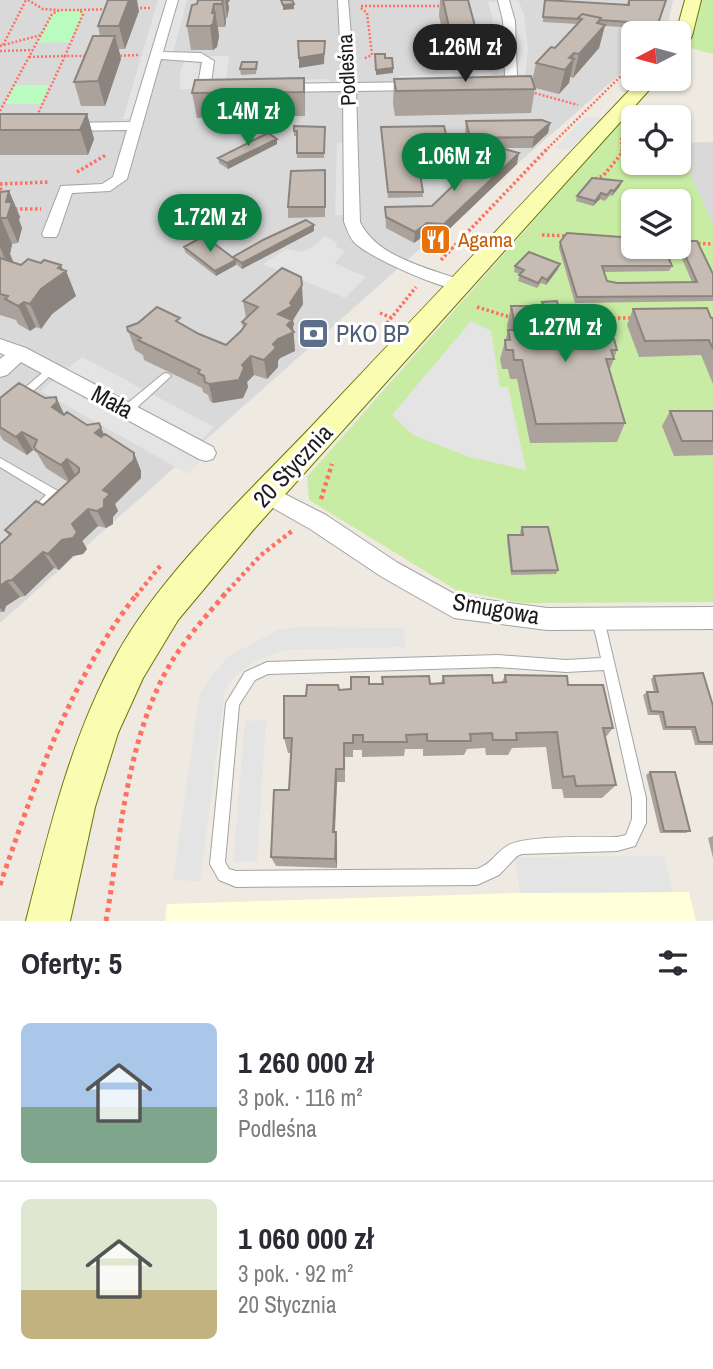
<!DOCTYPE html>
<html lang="pl">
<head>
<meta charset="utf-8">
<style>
	:root { --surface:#fff; --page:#f2f2f3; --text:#2b2b33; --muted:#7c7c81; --line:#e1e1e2; --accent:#0b8043 }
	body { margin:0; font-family:"Archivo Narrow",sans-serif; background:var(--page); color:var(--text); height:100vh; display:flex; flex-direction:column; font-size:26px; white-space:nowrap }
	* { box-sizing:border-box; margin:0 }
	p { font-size:23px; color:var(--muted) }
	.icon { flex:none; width:38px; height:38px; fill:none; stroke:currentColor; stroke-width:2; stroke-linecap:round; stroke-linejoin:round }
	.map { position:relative; height:921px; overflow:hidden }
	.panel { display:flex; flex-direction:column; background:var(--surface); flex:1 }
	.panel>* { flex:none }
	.needle { width:46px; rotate:264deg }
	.buttons { position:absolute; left:621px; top:21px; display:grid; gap:14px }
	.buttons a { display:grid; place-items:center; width:70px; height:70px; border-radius:10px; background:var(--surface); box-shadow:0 2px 5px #0004; font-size:35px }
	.price { position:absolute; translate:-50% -60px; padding:0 16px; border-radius:24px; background:var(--accent); color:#fff; font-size:23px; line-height:46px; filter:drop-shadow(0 2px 4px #0008) }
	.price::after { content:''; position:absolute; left:50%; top:42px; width:21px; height:16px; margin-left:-10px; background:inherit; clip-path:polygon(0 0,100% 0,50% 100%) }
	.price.on { background:#222; color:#fff }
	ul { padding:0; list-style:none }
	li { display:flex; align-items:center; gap:21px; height:175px; padding:0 21px }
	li+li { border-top:2px solid var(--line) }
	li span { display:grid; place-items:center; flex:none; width:196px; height:140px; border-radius:10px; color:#555 }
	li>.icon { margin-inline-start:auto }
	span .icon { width:84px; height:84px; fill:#fffc; stroke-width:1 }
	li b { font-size:30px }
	h2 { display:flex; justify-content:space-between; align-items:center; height:84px; padding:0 21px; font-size:30px }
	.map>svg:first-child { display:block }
</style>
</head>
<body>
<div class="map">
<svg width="713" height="921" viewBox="0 0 713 921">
	<rect width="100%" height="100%" fill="#eeeae1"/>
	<path fill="#dad9d9" d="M0,0H673L666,33H634L633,63L439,232L0,623Z
		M713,142V227L679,152V143Z"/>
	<path fill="#ffffd9" d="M689,892L696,921H165L167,904L520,893Z"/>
	<path fill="#c8eca3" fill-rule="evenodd" d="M699,0H713V54L687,47Z
		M620,123L633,127L634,163H679V150L713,224V602L521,603L456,590L309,500L307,477ZM634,201H679V247H634Z"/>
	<path fill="#bafcbf" d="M85,10L70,42L38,43L54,11Z
		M15,85H49L41,104H5Z"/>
	<path fill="#e4e4e4" d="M158,0H187L173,53L156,56L138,119H123Z
		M518,0L524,14L528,49L524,88L399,86V76L491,72L496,80L505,76L504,61L492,60L493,19L488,2Z
		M211,56H229L226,81L329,79L330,84L208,83Z
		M185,60H199V89H180V72Z
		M585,117L604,118L568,150L555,148Z
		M337,143L350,144L352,215H335Z
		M324,236L337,242L336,247L345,251L335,263L366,277L345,298L263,264L286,249L302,252L316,245Z
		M471,321L491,331L500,387H508L526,470L469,457L413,435L392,415Z
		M82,357L214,427L199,442L212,449L188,474L41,391Z
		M301,627L404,628L405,647L287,650L255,661L236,675L225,690L200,881L173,880L199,698L205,685L227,657L278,630Z
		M266,720L257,861L233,862L245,721Z
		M664,856L673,892L520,893L515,857Z"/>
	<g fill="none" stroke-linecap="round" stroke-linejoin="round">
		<defs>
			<path id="lane" d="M51,367L56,370L54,372L4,418L0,419V409L48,368Z
				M166,373L169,374L171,376L169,378L131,413H123L122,410L123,407L163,374Z
				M0,458L58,491L59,494L58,497L37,517L33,519L29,517L27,514L46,495L0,467Z
				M598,613L602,615L604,619L646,798V823L635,846L617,851L522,854L517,856L499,875L477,885L236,887L219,880L210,864L226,703L245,672L267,662L498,655L566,660L601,658L592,619L594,615ZM498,667L566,672L604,670L632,798V819L626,835L617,837C595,837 523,835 507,846C494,854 493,863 477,869L236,871L229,869L225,862L239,705L255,680L268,674Z"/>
			<path id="street" d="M167,0H178L163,52L201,53L214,61L211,83L225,84L231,88L225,92H204L198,84L202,62L161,59L127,179L110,191L72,193L58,234L56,237H44L42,234L61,186L102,184L113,177L127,130L64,131L57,127L64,123L130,122Z
				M338,0H348L355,83L421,82L427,86L421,90L356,91L360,222C377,258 429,268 464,281L467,285L464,289C448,293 366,256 354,242C349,237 347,228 344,222L343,91L275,92L269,88L275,84L342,83Z
				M498,0H509L515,21L517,77C508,87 493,90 480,88V82L505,76L503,21Z
				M0,339L26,348L213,447L216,453L213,459L206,461L199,459L21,362L7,375L0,377V359L5,355L0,353Z
				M267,485L326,515L398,563L458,596L547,608L713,607V629L547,630L454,618L382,577L310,529L259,500L256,494L259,488Z"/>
			<path id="secondary" d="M685,0H701L692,36L685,48L679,49V33H676Z
				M640,79H659L254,529L178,620L143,678L118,733L95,807L70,921H26C49,830 71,737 117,654C162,573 246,495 310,428C420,311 530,195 640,79Z"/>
		</defs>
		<use href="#lane" stroke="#a3a3a3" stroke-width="2"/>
		<use href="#street" stroke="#a3a3a3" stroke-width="2"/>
		<use href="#secondary" stroke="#6a7600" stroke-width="2"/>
		<path stroke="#ff7061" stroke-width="2.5" stroke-dasharray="2 2" stroke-linecap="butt" d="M28,0L43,9L59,10
			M361,6H444
			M132,8H152
			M361,8L367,13L372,55L363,59
			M80,10L110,9
			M478,44L487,69
			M3,45L26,0
			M0,46L41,35
			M0,51L32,50
			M116,56L138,55
			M29,57L65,56L35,120
			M679,71L687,60
			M531,92L578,105
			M0,111L52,14L60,10H80L83,14L65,56H89
			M621,138L622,151
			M545,151L634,63"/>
		<path stroke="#ff7061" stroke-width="3.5" stroke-dasharray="2.5 2.5" stroke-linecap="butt" d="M77,172L106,155
			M595,179L603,176L622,153V149
			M0,184L50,182
			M0,188L3,193L0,201
			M0,209H41
			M542,235L570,236
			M442,243L454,249
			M693,243L713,244
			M441,260L547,149
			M477,307L513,318
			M380,313L392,318
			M588,318H635
			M384,327L416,287"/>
		<path stroke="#ff7061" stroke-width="4.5" stroke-dasharray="3.5 3.5" stroke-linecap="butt" d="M321,499L332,464
			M136,596L161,565
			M223,596L261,555L292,531"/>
		<path stroke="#ff7061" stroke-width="5" stroke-dasharray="4.5 4.5" stroke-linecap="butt" d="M0,885C35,784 70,679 137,594
			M106,921C120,841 125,755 161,681C177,648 201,622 225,594"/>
		<use href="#lane" fill="#fff" fill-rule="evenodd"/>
		<use href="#street" fill="#fff" fill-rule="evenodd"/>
		<use href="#secondary" fill="#f9fcb1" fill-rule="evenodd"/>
	</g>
	<path fill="#aaa29b" d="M198,0H230L228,3L229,8L227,18H226L225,27H218L219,36L217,47L213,50H191L187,26Z
		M440,0H468L480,45L477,69H451L439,16Z
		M628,0H666L656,29L605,26L599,48L573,78L570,77L569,83L559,94L535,88L531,113L395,116L393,103L394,79L532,81L536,63L555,48L577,24L543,22L544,5H627Z
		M139,11L125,49H119L121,59L105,106H81L74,82L100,36L98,26Z
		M257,62L256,74L241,75L240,69Z
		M304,78L305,116L197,118L192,93Z
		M0,114H87L94,139L88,155H0Z
		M466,121L550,123L548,133L532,148H500L517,164L443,235L426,234L414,243L386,228L385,207L432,206L492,148H469L465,132Z
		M294,126L325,132L324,158H297V136H294Z
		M381,127L448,142L447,148H416L423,192V197L388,198Z
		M277,139V144L228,169L219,163L218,158Z
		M325,170V217L288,218V207Z
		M620,186L612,196L610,195L605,201L600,199L593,206L576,201L577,196Z
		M9,191L20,217L19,220L22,228L18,243L12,244L10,254L13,262L21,265L66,271L76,296L52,314L41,329L36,327L30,331L18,324L16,320L0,315V192Z
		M314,231L242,269L236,264L216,276L185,252L184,247L234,258Z
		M679,241L713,274V301L575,303L559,248L560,242L672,266L669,271L604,272L607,281L617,283L692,282L677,247H679Z
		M515,266L558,269L546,285L541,283L537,288L518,281L520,274L514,272Z
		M243,301L303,304L293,320L294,325L293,326L295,351L280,358L278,361V367L267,379L254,375L247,382L248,387L243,398L213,403L210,401L208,395L203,392L202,388L144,360L143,355L135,350L127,327L182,324L199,334L226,345L243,328L242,322L246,318Z
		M542,302L558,306L597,330L608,339L617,350L609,372L625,423L617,442L530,443L517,379H510L508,369H502L500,359L508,331L507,326L511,306H541Z
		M633,309L713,318V384L701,355L639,357L627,325Z
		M0,398L64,414L104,435L134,453L141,471V478L115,504L118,511L113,517V524L106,528L98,526L82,541L87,549L83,554L73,556L59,570L54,568L25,596L20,597L6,606L4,612H0V544L9,536L5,530L43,505L68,482L46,468L37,453L33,450L27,455L3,440L0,435Z
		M670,411H713V455L674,456L662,426Z
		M522,527L558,570L556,574L511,575L507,540L508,535H521L520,532Z
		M505,675L568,685L613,728L605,738L616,785L602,798H564L562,789H552L546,747L512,748L508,755H486L485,748L467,749L464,755L423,756V749H405L404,756L362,757V750H353V757H345V782H337L335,832L337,842V868L276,866L271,857L289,790L291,753H288L284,738L306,696L339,690L351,689L369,684H382V677L430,684L441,683L443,676L493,683L502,682Z
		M654,676L713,706V745H695L691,730H663L659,715H648L643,695L647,692H654L651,679Z
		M650,772L690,831L686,833H660L646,775Z
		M713,836V858L708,838Z"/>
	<path fill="#8b847e" d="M129,0H137L139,11L125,49L119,26Z
		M223,0L226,23L225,27L222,4Z
		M225,0H230L228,3L229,8L227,18Z
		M214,4L219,36L217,47L213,50L210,26Z
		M294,4V9L283,10V5Z
		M601,18L597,34L605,25L599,48L573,78L579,54L597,23Z
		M115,36L121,59L105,106L98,81Z
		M325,41L324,64L299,68V58Z
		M574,53L572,62L574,59L569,83L559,94L565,70L569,58Z
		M393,68V73L376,75V70Z
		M304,78L305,103V116L304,92Z
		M87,114L94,139L88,155L80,130Z
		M550,123L548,133L532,148L534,137Z
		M277,139V144L228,169L227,163Z
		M519,153L517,164L443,235L444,224Z
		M622,181L620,186L612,196L614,191Z
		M9,191L20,217L19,220L22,228L18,243L7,218L6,202Z
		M601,193L600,199L593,206L595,201Z
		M1,218L12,244L10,254L13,261L10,270L0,247V222Z
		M427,223L426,234L414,243L415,232Z
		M314,225V231L242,269V263Z
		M236,260V265L216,276L215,271Z
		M560,264L558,269L546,285L547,280Z
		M61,265L64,273L66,271L76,296L52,314L41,329L30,304Z
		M302,285L303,304L293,320L294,325L293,326L295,351L280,358L278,361V367L267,379L264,360L273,344L278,314L290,303Z
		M24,302L36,327L30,331L18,306Z
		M251,356L254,375L247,382L248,387L243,398L213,403L209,384L242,365Z
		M56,397L65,416L52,407Z
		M99,423L107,441L95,433Z
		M22,432L33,450L27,455L16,437Z
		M134,453L141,471V478L115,504L118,511L113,517V524L106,528L97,511L104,500L103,490Z
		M67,459L76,477L70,483L61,465Z
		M88,509L98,526L82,541L72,524Z
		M77,532L87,549L83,554L73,556L59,570L48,554L62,540Z
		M43,552L54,568L25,596L12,580Z
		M7,581L20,597L6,606L4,612L0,608V586Z
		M336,769L337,782L334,842L333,832Z
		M336,832L337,842V868L335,859Z"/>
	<path fill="#c6bcb4" stroke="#8b847e" stroke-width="2" d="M108,0H129L119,26H98Z
		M198,0H223L222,4H214L212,13H215L213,24L210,26H187L192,5L197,4Z
		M281,0H292L294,4L283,5Z
		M443,0H468L480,45H453Z
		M545,0L629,5V0H666L658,24L600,20L601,18L582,14L578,18L581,19L543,17Z
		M582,14L601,18L597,23L605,25L579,54L574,53L569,58L574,59L565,70L536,63L551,47L555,48L582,19L578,18Z
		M93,36H115L98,81L74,82Z
		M298,41H325L324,54L299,58Z
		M375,54H385V58H392L393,68L376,70Z
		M242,62H257L256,69H240Z
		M531,76L535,89L396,91L394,79Z
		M304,78V92L192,93L195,80Z
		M0,114H87L80,130H0Z
		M542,120L550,123L534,137L470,138L466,121Z
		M294,126L325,127L324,153H297V131H294Z
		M444,126L448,142L415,143L423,192H388L381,127Z
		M268,133L277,139L227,163L218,158Z
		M494,146L519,153L444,224L427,223L415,232L386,217L385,207L432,206Z
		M325,170V207H288L291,171Z
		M592,178L622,181L614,191L611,190L607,195L601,193L595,201L577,196Z
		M9,191L6,202H12L7,218H1L0,222V192Z
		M306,220L314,225L242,263L233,257L263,240Z
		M567,233L634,238V247H664L672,266H602L607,281L617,283L697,282L679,241H697L713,274V296L577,297L560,242Z
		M204,236L236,260L215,271L184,247Z
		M529,252L560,264L547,280L542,277L538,283L519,275L524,270L515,266Z
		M0,258L21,265L28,259L41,263L44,260L61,265L58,268L66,271L41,289L30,304L24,302L18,306L5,299L8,296L0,294Z
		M282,268L301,277L302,285L290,303L292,306L278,314L292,320L287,325L294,332L278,339L273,344L276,348L264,360L251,356L242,365L244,368L239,380L209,384L205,382L204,376L198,373L200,370L138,340L141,338L128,331L127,327L138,323L157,307L180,318L176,321L199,334L226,345L241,331L246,324L242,322L258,307L243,301Z
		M557,301L558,306L589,305L597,330H605L608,339H614L617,350H611L614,359H606L625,423L536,424L522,360H514L513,350H506L505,340H510L508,330H516L511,306H544L542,302Z
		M707,308L711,318H713V349L709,340L645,341L633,309Z
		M19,383L45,398L56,397L57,402L52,407L64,415L67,412L87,425L99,423L101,428L95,433L101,437L105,434L134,453V460L103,490L110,494L104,500V507L97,511L88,509L72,524L77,532L73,538L62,540L48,554L43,552L12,580L7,581L0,586V544L11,534L5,530L36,501L43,505L79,472V468L67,459L61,465L36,450L34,447L37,440L22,432L16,437L0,427V398Z
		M670,411H713V441H682Z
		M522,527H548L558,570L512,571L508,535H523Z
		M703,673L713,706V742H699L695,727H666L663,712L651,711L647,692H658L654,676Z
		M492,675L493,683L506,682L505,675L567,676L568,685H603L613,728H603L616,785L576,786L574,776L563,777L557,732L516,733L517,740H493L492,733L470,734L471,741H427V734L406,735L407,742H363V735H353V743H344V769H336L333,832H336L335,859L271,857L274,790H289L292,738H284V696H306L307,685H338L339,690L351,689V677H369V684H383L382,677L429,676L430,684L444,683L443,676Z
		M650,772H675L690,831H664Z"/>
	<defs>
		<symbol id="restaurant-square" viewBox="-11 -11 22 22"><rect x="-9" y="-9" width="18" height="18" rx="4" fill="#e8710a" stroke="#fff"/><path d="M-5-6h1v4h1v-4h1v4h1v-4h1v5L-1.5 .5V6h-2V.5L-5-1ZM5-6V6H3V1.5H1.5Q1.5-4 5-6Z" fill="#fff"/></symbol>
		<symbol id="bank-square" viewBox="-11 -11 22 22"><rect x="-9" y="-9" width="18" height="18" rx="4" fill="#5c6f8a" stroke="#fff"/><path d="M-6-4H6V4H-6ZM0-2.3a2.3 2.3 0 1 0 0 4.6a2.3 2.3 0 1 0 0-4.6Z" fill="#fff"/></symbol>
	</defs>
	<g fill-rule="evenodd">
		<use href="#restaurant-square" x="418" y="222" width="35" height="35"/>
		<use href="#bank-square" x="296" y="316" width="35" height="35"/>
	</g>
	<g text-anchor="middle" stroke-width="6" stroke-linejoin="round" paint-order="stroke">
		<g font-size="21" fill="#1c1c1c" stroke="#fff">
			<text transform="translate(347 70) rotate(-93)" y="7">Podleśna</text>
		</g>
		<g font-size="21" fill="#c56008" stroke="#fff" text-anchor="start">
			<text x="458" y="247">Agama</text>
		</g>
		<g font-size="24" fill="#4e5e75" stroke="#fff" text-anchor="start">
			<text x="336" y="342">PKO BP</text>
		</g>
		<g font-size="24" fill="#1c1c1c" stroke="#fff">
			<text transform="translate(112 402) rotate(28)" y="8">Mała</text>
			<text transform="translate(293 466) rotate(-47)" y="8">20 Stycznia</text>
			<text transform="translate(496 609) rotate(10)" y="8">Smugowa</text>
		</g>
	</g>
</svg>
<div class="buttons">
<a><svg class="needle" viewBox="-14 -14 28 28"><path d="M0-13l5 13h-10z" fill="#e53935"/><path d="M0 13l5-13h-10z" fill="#7c7c81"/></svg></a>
<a><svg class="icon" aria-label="locate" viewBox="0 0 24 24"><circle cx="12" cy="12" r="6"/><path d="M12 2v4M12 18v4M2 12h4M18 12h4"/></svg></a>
<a><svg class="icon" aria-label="layers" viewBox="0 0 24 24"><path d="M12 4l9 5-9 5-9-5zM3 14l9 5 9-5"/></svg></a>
</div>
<b class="price on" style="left:465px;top:84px">1.26M zł</b>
<b class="price" style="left:248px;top:148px">1.4M zł</b>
<b class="price" style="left:454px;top:193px">1.06M zł</b>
<b class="price" style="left:210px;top:254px">1.72M zł</b>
<b class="price" style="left:565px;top:364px">1.27M zł</b>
</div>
<section class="panel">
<h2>Oferty: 5<svg class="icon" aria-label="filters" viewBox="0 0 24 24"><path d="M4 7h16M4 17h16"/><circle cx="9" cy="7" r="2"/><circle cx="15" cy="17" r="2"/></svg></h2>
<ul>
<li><span style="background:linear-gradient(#a9c7e8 60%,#7fa58c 0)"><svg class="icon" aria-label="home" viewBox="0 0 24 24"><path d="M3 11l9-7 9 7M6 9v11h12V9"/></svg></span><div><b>1 260 000 zł</b><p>3 pok. · 116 m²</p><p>Podleśna</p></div></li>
<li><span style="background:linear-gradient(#dfe7d0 65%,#c2b280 0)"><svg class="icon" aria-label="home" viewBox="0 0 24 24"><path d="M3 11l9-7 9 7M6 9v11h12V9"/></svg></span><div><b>1 060 000 zł</b><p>3 pok. · 92 m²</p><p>20 Stycznia</p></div></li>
</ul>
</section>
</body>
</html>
